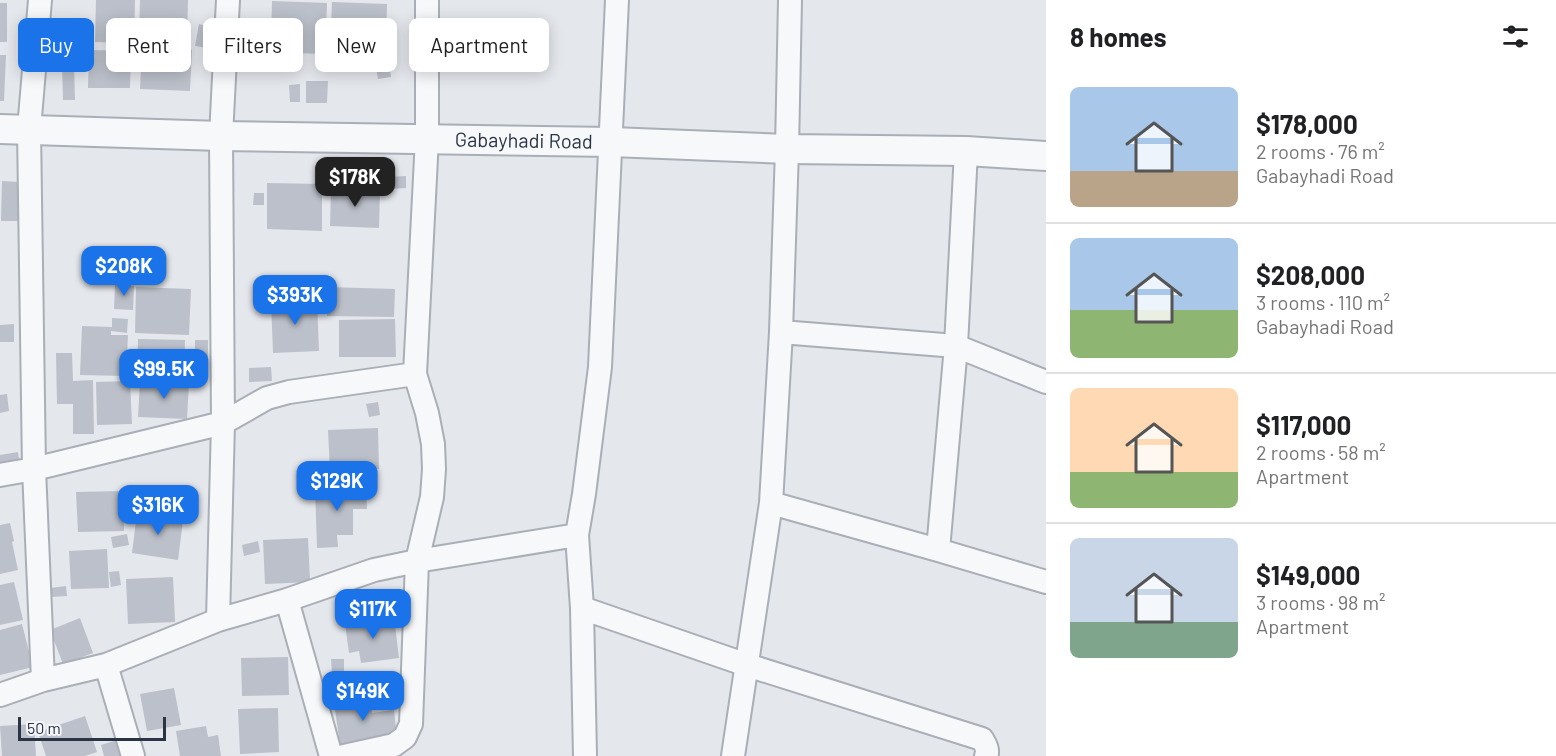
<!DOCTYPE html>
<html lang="en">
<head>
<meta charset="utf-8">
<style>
	:root { --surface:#fff; --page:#f6f6f6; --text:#202124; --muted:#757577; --line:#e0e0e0; --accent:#1a73e8 }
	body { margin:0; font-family:Barlow,sans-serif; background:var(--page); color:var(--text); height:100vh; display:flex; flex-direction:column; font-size:22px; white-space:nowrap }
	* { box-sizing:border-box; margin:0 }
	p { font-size:20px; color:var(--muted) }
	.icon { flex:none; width:33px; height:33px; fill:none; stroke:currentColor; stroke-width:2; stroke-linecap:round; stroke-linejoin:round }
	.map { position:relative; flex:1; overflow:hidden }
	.side { display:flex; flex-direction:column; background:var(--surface); width:510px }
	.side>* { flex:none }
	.guide { position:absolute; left:18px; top:18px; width:570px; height:54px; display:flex; gap:12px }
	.scale { position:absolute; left:18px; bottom:15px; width:148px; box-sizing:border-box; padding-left:6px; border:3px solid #2b3445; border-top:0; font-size:16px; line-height:21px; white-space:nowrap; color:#2b3445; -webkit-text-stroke:4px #f4f6f9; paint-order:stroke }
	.price { position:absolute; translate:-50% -51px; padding:0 14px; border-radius:12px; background:var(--accent); color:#fff; font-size:20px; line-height:39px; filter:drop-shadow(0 2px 3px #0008) }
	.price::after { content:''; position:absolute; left:50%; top:36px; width:18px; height:14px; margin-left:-9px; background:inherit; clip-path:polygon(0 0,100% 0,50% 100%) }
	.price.on { background:#222; color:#fff }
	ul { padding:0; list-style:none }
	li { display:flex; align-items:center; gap:18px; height:150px; padding:0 24px }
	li+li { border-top:2px solid var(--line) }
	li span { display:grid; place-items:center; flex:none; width:168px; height:120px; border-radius:9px; color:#555 }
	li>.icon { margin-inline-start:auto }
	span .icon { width:72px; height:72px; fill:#fffc; stroke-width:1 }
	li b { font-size:26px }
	h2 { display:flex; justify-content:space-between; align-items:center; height:72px; padding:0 24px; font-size:26px }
	.chip { padding:0 21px; border-radius:9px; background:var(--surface); box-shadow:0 3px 15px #0003; font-size:21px; line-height:54px }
	.chip.on { background:var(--accent); color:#fff }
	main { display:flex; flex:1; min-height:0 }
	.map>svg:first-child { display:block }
</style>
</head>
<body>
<main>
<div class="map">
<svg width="1046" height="756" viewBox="0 0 1046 756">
	<rect width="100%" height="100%" fill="#e4e7ec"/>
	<path fill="#bbc0ca" d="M96,0H135L134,43L95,42Z
		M140,0H188L187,42L139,41Z
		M272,1L327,3L325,54L294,53V42L271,41Z
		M332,2L387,4L386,45L361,44V56H330Z
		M0,3H7V42H0Z
		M76,24L91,25V40L75,39Z
		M199,24L211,27L208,48L195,46Z
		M142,48L192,50L190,91L140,89Z
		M89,50L131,51L130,88H88Z
		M0,55H6L4,101H0Z
		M389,59L391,77L378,79L375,61Z
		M62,64H74L75,100H63Z
		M306,81H328L327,103H306Z
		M300,84V102H290L289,85Z
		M406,176V188L389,189V177Z
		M2,181L19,182L18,221H1Z
		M267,183L322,184V231L267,229Z
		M331,188L380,189L379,228L330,226Z
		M254,193H264V205H253Z
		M115,285L134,286L133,310L114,309Z
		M136,287L191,289L189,335L135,333Z
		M328,287L395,289L394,317L327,316Z
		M317,300L319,351L273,353L271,302Z
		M112,318L128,319L127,333L111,331V335H128L126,376L80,375L82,326L112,327Z
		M395,319L396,357H339V320Z
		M14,324V342H0V325Z
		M138,339L185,340L184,377L137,376Z
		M195,340H208V362H195Z
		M56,353H72L73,381L93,380L94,434H73V404H57Z
		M271,367L272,381L249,382V368Z
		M130,381L132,424L97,425L96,382Z
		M140,381L189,383L187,419L138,417Z
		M7,394L9,411L0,413V395Z
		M378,402L380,415L369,417L366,404Z
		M378,428L379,469L330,471L328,430Z
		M18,452L20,467L0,470V455Z
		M366,486L367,509H353V535H337L338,547L317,548L315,487Z
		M144,487V509L130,510L129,488Z
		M123,491L124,531L78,532L76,492Z
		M137,513L183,520L178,560L132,553Z
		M10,523L14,541L12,542L18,570L0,574V525Z
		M127,534L129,545L113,548L111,537Z
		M308,538L310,582L265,584L263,540Z
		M258,541L260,552L244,556L242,545Z
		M107,549L109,588L71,589L69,551Z
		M119,571L121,585L111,587L109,572Z
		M173,577L175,622L128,624L126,579Z
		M14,582L23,620L0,625V585Z
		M66,586L67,596L51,597L50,588Z
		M394,617L399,658L361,663L359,651L349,653L345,624Z
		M80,618L93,653L63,664L50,630Z
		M22,624L33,667L0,675V630Z
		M288,657L289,695L242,696L241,658Z
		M331,659H344V673H332Z
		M174,688L181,725L147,731L140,694Z
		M370,697L372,713L394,710L397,737L340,745L334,702Z
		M278,708L279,752L240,754L238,709Z
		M85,716L97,752L85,756H46L38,732Z
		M34,724L36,756H2L0,726Z
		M206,726L208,737L218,735L221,756H180L176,731Z
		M124,738L129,756H104L101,745Z"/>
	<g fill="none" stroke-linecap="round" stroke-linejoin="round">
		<defs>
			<path id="minor" d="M40,0L29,129L34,469L43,680
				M790,0L787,149L781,332L956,346L1046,382
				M0,475L34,469L223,423L267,398L289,392L415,374
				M771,503L938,550L1046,582
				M938,550L956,346L966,151
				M287,600L331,756
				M582,608L747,665L982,739C985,744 989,750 986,756
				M218,620L223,423L221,136L228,0
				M106,665L133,756
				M0,695L43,680L106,665L218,620L287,600L374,570L417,561L577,535
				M344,756L394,745L405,737L411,724L417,561L432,497L434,469L433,444L427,413L415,374L427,138V0
				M585,756L582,608L577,535L584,494L600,367L617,0
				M733,756L771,503L781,332"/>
			<g id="tertiary">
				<path id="s1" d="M0,129L221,136L612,142L787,149L966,151L1046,156"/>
			</g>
		</defs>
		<use href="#minor" stroke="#a9aeb7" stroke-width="26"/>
		<use href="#tertiary" stroke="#a9aeb7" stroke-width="32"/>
		<use href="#minor" stroke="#f7f8fa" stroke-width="22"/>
		<use href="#tertiary" stroke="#f7f8fa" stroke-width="28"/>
	</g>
	<g text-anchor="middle" stroke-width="4.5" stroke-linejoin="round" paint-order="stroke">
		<g font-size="20" fill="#2b3445" stroke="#f4f6f9">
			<text dy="7" stroke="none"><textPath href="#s1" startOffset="524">Gabayhadi Road</textPath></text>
		</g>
	</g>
</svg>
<div class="scale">50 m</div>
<b class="price on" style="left:355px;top:208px">$178K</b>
<b class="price" style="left:124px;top:297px">$208K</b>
<b class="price" style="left:295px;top:326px">$393K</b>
<b class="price" style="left:164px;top:400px">$99.5K</b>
<b class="price" style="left:337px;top:512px">$129K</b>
<b class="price" style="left:158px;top:536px">$316K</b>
<b class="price" style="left:373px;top:640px">$117K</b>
<b class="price" style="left:363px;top:722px">$149K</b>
<div class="guide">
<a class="chip on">Buy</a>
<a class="chip">Rent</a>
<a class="chip">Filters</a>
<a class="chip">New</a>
<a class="chip">Apartment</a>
</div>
</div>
<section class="side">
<h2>8 homes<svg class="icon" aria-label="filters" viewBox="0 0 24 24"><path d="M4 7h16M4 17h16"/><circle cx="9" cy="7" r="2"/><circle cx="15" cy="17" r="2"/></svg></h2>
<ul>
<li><span style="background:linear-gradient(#a9c7e8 70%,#b9a48a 0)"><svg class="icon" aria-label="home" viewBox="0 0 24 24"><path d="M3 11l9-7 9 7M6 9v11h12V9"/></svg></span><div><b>$178,000</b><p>2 rooms · 76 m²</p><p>Gabayhadi Road</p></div></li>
<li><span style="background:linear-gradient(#a9c7e8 60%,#8fb573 0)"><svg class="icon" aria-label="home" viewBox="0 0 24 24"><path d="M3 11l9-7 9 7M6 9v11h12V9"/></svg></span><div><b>$208,000</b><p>3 rooms · 110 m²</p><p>Gabayhadi Road</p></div></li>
<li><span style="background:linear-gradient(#ffd9b3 70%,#8fb573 0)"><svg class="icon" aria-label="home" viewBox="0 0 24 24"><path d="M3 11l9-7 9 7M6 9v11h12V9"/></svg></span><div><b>$117,000</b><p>2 rooms · 58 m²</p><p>Apartment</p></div></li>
<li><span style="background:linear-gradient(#c9d6e8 70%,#7fa58c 0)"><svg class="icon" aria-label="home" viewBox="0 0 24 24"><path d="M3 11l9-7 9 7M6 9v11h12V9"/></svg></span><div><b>$149,000</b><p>3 rooms · 98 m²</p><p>Apartment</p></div></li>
</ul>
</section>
</main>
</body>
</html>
